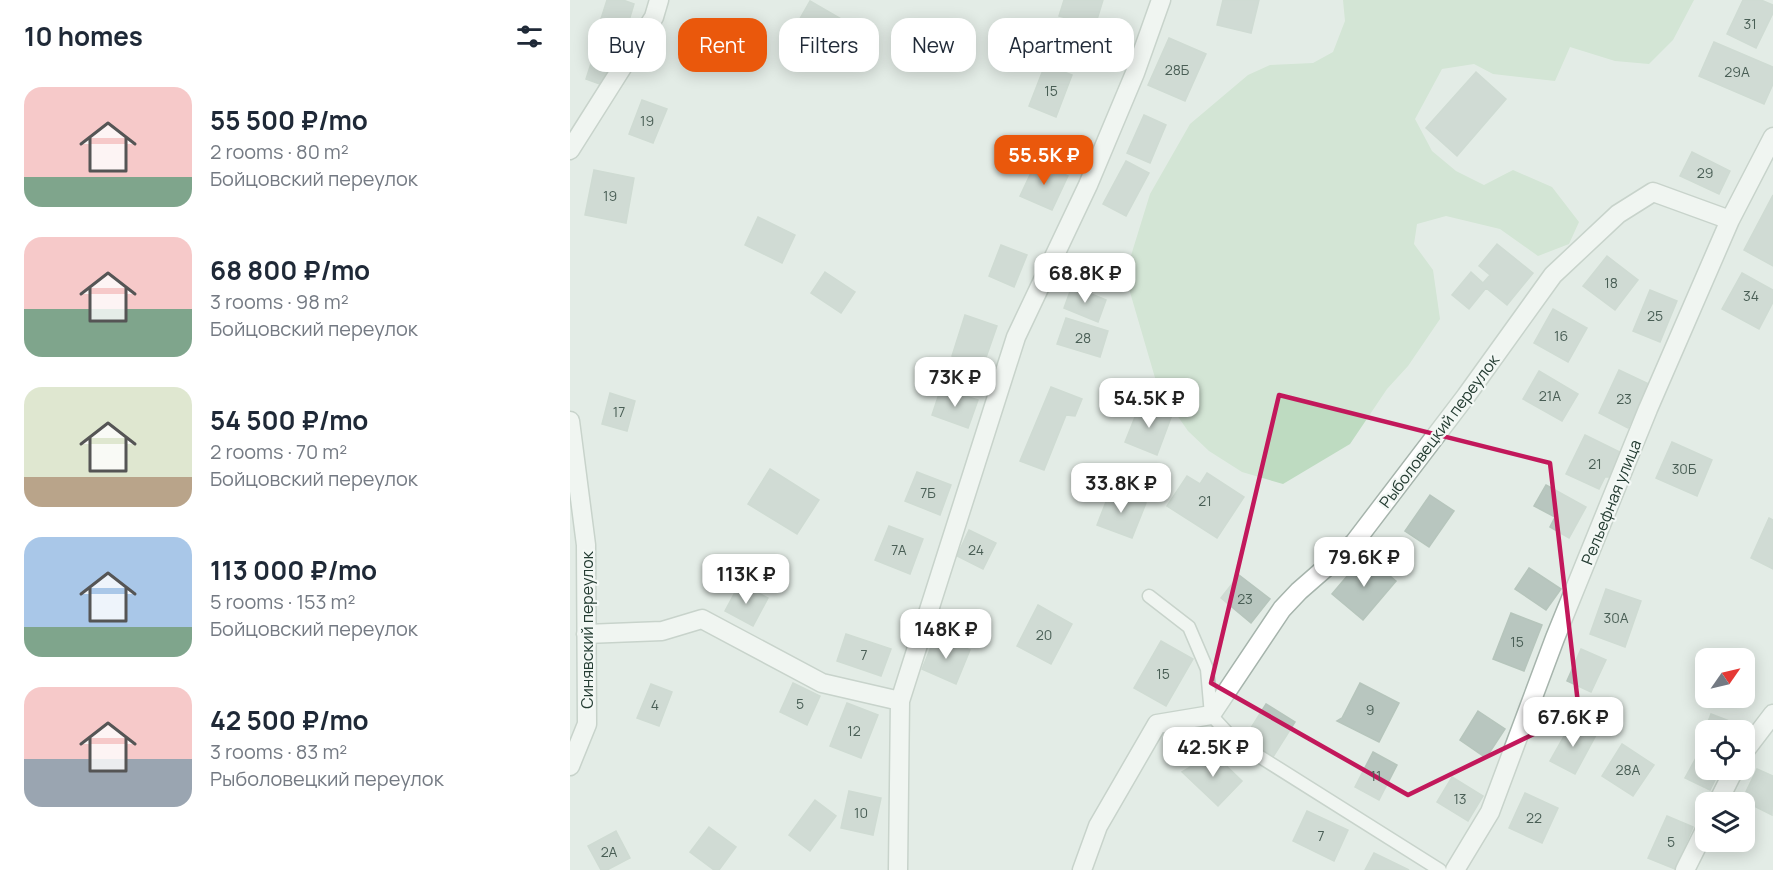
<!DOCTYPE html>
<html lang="en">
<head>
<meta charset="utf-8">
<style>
	:root { --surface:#fff; --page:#f6f6f7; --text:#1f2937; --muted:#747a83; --accent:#ea580c }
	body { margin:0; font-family:Manrope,sans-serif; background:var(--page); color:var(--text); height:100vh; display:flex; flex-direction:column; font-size:22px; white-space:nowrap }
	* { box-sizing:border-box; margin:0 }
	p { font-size:20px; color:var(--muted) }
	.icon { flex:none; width:33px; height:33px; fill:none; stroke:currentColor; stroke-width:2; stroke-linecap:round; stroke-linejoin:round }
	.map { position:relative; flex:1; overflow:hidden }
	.side { display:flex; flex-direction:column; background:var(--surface); width:570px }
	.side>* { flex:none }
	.hud { position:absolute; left:18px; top:18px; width:570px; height:54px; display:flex; gap:12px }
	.needle { width:39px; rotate:56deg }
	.controls { position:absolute; left:1125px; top:648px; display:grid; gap:12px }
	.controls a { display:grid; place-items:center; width:60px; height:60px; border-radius:12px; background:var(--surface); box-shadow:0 3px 15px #0003; font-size:30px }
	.price { position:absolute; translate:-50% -51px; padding:0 14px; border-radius:12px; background:#fff; color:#222; font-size:20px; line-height:39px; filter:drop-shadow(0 2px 3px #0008) }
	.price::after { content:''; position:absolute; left:50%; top:36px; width:18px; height:14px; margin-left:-9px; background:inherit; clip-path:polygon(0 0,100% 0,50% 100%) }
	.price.current { background:var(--accent); color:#fff }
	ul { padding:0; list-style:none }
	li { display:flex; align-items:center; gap:18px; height:150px; padding:0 24px }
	li span { display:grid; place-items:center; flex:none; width:168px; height:120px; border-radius:18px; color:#555 }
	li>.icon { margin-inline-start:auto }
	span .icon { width:72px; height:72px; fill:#fffc; stroke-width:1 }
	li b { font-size:26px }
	h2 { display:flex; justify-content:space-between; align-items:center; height:72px; padding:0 24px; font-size:26px }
	.tag { padding:0 21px; border-radius:18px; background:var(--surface); box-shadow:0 3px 15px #0003; font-size:21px; line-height:54px }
	.tag.current { background:var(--accent); color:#fff }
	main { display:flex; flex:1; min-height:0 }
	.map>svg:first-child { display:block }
</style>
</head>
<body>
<main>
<section class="side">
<h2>10 homes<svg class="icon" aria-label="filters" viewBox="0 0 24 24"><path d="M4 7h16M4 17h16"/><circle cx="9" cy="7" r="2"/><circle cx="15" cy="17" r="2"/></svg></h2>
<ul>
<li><span style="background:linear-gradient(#f6c9c9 75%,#7fa58c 0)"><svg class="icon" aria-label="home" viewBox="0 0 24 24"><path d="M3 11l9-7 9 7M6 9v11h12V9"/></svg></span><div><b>55 500 ₽/mo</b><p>2 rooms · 80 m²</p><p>Бойцовский переулок</p></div></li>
<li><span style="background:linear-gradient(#f6c9c9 60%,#7fa58c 0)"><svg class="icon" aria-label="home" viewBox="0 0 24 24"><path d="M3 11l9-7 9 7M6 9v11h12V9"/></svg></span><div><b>68 800 ₽/mo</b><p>3 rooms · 98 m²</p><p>Бойцовский переулок</p></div></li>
<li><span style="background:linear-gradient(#dfe7d0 75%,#b9a48a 0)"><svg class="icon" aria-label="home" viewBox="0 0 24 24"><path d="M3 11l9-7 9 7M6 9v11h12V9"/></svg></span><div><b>54 500 ₽/mo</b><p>2 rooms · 70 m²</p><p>Бойцовский переулок</p></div></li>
<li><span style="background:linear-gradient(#a9c7e8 75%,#7fa58c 0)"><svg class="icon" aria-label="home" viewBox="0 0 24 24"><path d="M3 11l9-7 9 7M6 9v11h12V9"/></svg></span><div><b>113 000 ₽/mo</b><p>5 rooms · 153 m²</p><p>Бойцовский переулок</p></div></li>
<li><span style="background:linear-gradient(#f6c9c9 60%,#9aa5b1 0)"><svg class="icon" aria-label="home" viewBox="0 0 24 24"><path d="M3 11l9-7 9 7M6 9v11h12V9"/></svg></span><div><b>42 500 ₽/mo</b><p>3 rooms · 83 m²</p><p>Рыболовецкий переулок</p></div></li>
</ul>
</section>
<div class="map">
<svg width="1203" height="870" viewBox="0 0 1203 870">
	<rect width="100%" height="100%" fill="#e3ece6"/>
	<path fill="#bedbc1" d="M773,0H1124L1103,40L1079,64L1045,61L1000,47L985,81L923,74L904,64L872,69L845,119L862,151L886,171L914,185L943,170L982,187L1009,222L999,244L968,256L930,229L876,216L847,224L844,244L863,270L870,319L838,366L817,389L780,444L713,484L672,472L639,451L618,431L588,388L555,275L580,194L620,124L678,75L700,65L743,63L763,52L775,21Z"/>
	<path fill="#b8c6bf" stroke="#b6c5bc" stroke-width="1.5" d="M37,0H53L64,4L55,34L29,25Z
		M494,0H533L525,26L489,16Z
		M653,0H689L681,33L647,25Z
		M1173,0H1191L1203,5V13L1186,48L1157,34Z
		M240,1L273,20L249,63L215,45Z
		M599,38L636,54L615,101L578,85Z
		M1144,42L1203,67V84L1194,104L1129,76Z
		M27,45L50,53L38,87L16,79Z
		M475,65L502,75L486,117L459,106Z
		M906,72L936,99L887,156L856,128Z
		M72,100L97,109L83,143L59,134Z
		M574,115L596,125L580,163L557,153Z
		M1122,152L1160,171L1149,194L1110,176Z
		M556,161L579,173L556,216L533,204Z
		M466,162L498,176L482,210L450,196Z
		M24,170L64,178L56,223L15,215Z
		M1203,195V266L1174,250Z
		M188,217L225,235L212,263L175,245Z
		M927,244L963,273L937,305L916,288L899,309L882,295L901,272L913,283L920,275L909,266Z
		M431,245L457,255L444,287L419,276Z
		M1037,256L1068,280L1045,310L1013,286Z
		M255,272L285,292L271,313L241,293Z
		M1172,273L1203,290V302L1189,329L1152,309Z
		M502,286L536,300L528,322L494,308Z
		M1080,290L1107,301L1090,342L1063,331Z
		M983,309L1017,328L998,362L964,343Z
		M395,315L427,326L413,366L382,356Z
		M496,318L538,331L530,357L487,344Z
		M1049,370L1079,384L1058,428L1029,413Z
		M969,371L1008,394L992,421L953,399Z
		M481,387L512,399L505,416L496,415L474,470L450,461Z
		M371,388L408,400L398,428L362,415Z
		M40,393L65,401L57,431L32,424Z
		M571,402L602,415L587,455L555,442Z
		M1015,435L1054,454L1043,477H1035L1029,489L996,474Z
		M1102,442L1142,460L1127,496L1086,478Z
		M200,469L249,500L227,534L178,504Z
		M347,472L381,485L370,515L335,501Z
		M637,473L674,497L647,538L597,506L617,476L630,484Z
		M976,485L1016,507L999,538L980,527L985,517L964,506Z
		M541,489L576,503L562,538L527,525Z
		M860,495L884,511L859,547L835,531Z
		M1199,518L1203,520V569L1181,558Z
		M319,526L353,539L340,574L305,560Z
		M399,530L426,543L413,569L387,556Z
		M795,555L826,581L793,620L762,594Z
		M959,568L991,589L976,610L945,589Z
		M669,575L700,599L681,623L651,598Z
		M170,583L198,598L183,626L155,611Z
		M1036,589L1071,601L1055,647L1020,634Z
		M468,605L502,624L481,664L447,646Z
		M941,613L972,625L954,671L923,659Z
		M276,634L321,649L311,676L267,661Z
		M366,635L400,650L386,684L352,669Z
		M591,641L623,659L596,706L564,688Z
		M1011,649L1036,660L1021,692L997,681Z
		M223,683L250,696L237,725L210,712Z
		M790,683L829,703L809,742L767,721L772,718Z
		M81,684L102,692L89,726L67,718Z
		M277,703L308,715L291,758L260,746Z
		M696,704L725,722L703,757L674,739Z
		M908,711L935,729L916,758L890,740Z
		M1141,714L1167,724L1164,730H1136V748L1129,745Z
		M1002,722L1026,735L1005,774L980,761Z
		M1052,744L1084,765L1063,796L1032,776Z
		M803,752L827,765L809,800L785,787Z
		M643,753L672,781L648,806L612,772Z
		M1127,756L1136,758V770H1150L1140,790L1115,778Z
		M1187,769L1203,776L1202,815L1172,800Z
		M882,777L913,796L898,821L867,802Z
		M279,791L311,798L303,835L271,828Z
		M955,793L988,808L972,843L939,828Z
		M245,800L266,816L240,851L219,835Z
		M737,811L778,830L764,861L723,841Z
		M1097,816L1123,827L1105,869L1078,858Z
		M139,827L166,847L149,870H144L120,852Z
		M46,831L60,858L37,870H31L18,846Z
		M804,853L839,870H795Z"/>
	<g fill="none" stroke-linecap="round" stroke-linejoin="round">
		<defs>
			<path id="service" d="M579,596L619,627L637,669L641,715L665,741L870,870"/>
			<path id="minor" d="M0,150L84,17L89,0
				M0,421L16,545L17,724L0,766
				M16,634L92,631L132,619L252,683L330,701
				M1174,752L1203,714
				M1148,802L1164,770
				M328,870L330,701L446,337L518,185L565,73L591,0
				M512,870L528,826L587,724L641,715L712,609L729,591L784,543L896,396L983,275L1048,214L1083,192L1160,220
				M885,870L920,812L985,638L1078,409L1160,220L1203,137
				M1115,870L1136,828"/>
		</defs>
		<use href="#service" stroke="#a6b4ac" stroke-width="15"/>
		<use href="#minor" stroke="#a6b4ac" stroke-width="21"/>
		<use href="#service" stroke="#fff" stroke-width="12"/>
		<use href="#minor" stroke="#fff" stroke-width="18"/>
	</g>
	<path d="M0 0H1203V870H0ZM709,395L980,463L1009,712L838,795L641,683Z" fill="#e3ece6" fill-opacity=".55" fill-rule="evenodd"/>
	<path fill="none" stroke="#c2185b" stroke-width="4.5" stroke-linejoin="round" d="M709,395L980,463L1009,712L838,795L641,683Z"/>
	<g text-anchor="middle" stroke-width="4.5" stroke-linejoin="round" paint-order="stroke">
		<g font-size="14" fill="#495e55">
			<text x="1180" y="29">31</text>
			<text x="607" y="75">28Б</text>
			<text x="1167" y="77">29А</text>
			<text x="481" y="96">15</text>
			<text x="77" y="126">19</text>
			<text x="1135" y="178">29</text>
			<text x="40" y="201">19</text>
			<text x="1041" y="288">18</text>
			<text x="1181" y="301">34</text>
			<text x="1085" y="321">25</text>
			<text x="991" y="341">16</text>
			<text x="513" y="343">28</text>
			<text x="980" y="401">21А</text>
			<text x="1054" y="404">23</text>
			<text x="49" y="417">17</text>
			<text x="1025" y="469">21</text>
			<text x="1114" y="474">30Б</text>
			<text x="358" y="498">7Б</text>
			<text x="635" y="506">21</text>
			<text x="329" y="555">7А</text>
			<text x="406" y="555">24</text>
			<text x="675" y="604">23</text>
			<text x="1046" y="623">30А</text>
			<text x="474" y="640">20</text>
			<text x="947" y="647">15</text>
			<text x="294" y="660">7</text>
			<text x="593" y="679">15</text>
			<text x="230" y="709">5</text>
			<text x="85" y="710">4</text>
			<text x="800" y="715">9</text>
			<text x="284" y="736">12</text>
			<text x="1058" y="775">28А</text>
			<text x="806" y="781">11</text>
			<text x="890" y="804">13</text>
			<text x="291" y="818">10</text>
			<text x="964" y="823">22</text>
			<text x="751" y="841">7</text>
			<text x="1101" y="847">5</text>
			<text x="39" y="857">2А</text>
		</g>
		<g font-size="16" fill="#243c32" stroke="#f3f8f5">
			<text transform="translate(869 431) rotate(-53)" y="6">Рыболовецкий переулок</text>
			<text transform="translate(1041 502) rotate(-68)" y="6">Рельефная улица</text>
			<text transform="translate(17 630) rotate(-90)" y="6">Синявский переулок</text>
		</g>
	</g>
</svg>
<div class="controls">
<a><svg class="needle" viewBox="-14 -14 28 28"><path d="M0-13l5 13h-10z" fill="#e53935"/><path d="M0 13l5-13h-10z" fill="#747a83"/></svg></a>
<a><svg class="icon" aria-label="locate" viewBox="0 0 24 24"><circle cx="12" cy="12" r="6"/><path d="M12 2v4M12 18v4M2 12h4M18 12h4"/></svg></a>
<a><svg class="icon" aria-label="layers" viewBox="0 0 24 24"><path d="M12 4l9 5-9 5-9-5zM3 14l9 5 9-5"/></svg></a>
</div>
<b class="price current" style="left:474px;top:186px">55.5K ₽</b>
<b class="price" style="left:515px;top:304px">68.8K ₽</b>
<b class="price" style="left:385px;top:408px">73K ₽</b>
<b class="price" style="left:579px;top:429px">54.5K ₽</b>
<b class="price" style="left:551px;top:514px">33.8K ₽</b>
<b class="price" style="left:794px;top:588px">79.6K ₽</b>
<b class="price" style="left:176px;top:605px">113K ₽</b>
<b class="price" style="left:376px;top:660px">148K ₽</b>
<b class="price" style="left:1003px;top:748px">67.6K ₽</b>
<b class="price" style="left:643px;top:778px">42.5K ₽</b>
<div class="hud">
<a class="tag">Buy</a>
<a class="tag current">Rent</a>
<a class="tag">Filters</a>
<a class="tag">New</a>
<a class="tag">Apartment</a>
</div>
</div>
</main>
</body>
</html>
